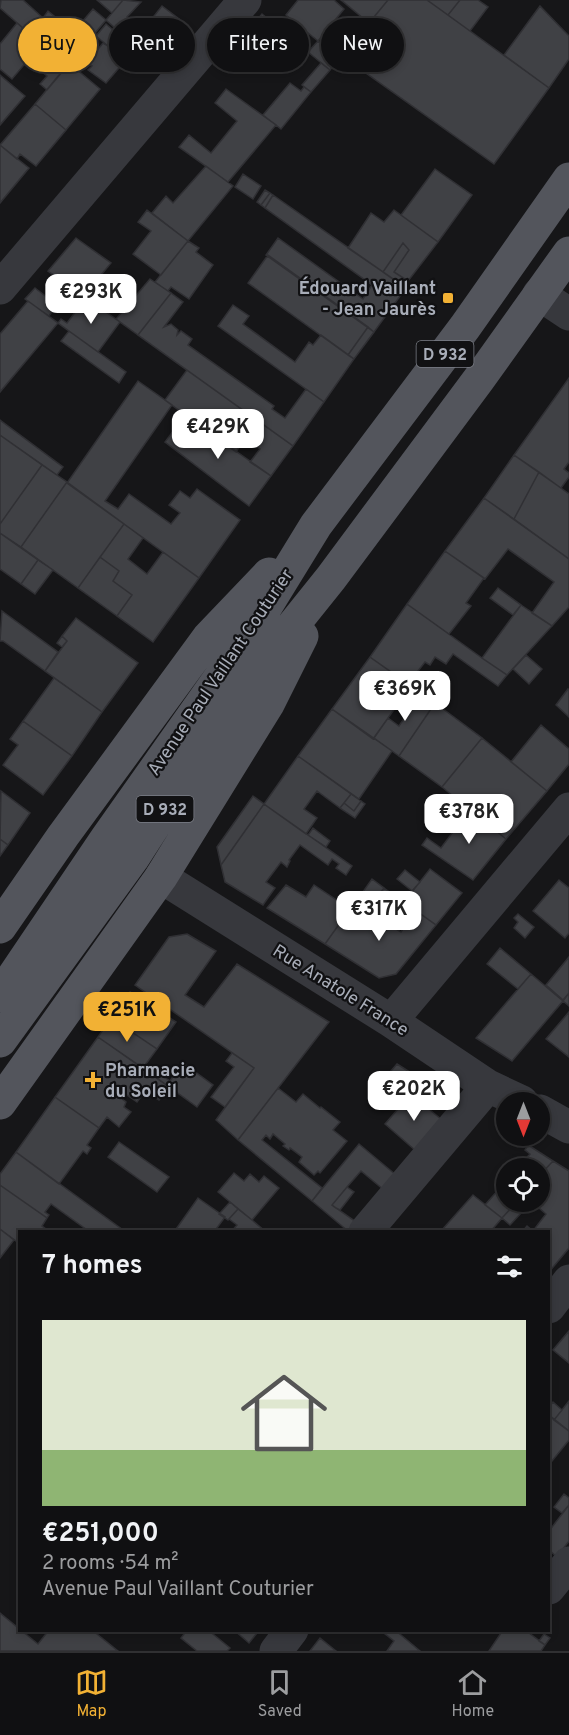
<!DOCTYPE html>
<html lang="en">
<head>
<meta charset="utf-8">
<style>
	:root { --surface:#101012; --page:#1e1e20; --text:#f1f3f6; --muted:#9c9d9f; --line:#303032; --accent:#f2b134 }
	body { margin:0; font-family:Overpass,sans-serif; background:var(--page); color:var(--text); height:100vh; display:flex; flex-direction:column; font-size:22px; white-space:nowrap }
	* { box-sizing:border-box; margin:0 }
	p { font-size:20px; color:var(--muted) }
	.icon { flex:none; width:33px; height:33px; fill:none; stroke:currentColor; stroke-width:2; stroke-linecap:round; stroke-linejoin:round }
	.map { position:relative; flex:1; overflow:hidden }
	.drawer { position:absolute; left:18px; top:1230px; width:532px; height:402px; display:flex; flex-direction:column; background:var(--surface); border-radius:0px; box-shadow:0 3px 9px #0003,0 0 0 2px var(--line) }
	.drawer>* { flex:none }
	.guide { position:absolute; left:18px; top:18px; width:534px; height:54px; display:flex; gap:12px }
	.needle { width:39px; rotate:180deg }
	.tools { position:absolute; left:496px; top:1092px; display:grid; gap:12px }
	.tools a { display:grid; place-items:center; width:54px; height:54px; border-radius:50%; background:var(--surface); box-shadow:0 3px 9px #0003,0 0 0 2px var(--line); font-size:30px }
	.price { position:absolute; translate:-50% -51px; padding:0 14px; border-radius:12px; background:#fff; color:#222; font-size:20px; line-height:39px; filter:drop-shadow(0 2px 3px #0008) }
	.price::after { content:''; position:absolute; left:50%; top:36px; width:18px; height:14px; margin-left:-9px; background:inherit; clip-path:polygon(0 0,100% 0,50% 100%) }
	.price.current { background:var(--accent); color:#111 }
	ul { padding:0; list-style:none }
	li { display:grid; align-content:center; gap:12px; height:318px; padding:0 24px }
	li span { display:grid; place-items:center; height:186px; border-radius:0px; color:#555 }
	li>.icon { margin-inline-start:auto }
	span .icon { width:108px; height:108px; fill:#fffc; stroke-width:1 }
	li b { font-size:26px }
	h2 { display:flex; justify-content:space-between; align-items:center; height:72px; padding:0 24px; font-size:26px }
	.pill { padding:0 21px; border-radius:27px; background:var(--surface); box-shadow:0 3px 9px #0003,0 0 0 2px var(--line); font-size:21px; line-height:54px }
	.pill.current { background:var(--accent); color:#111 }
	.dock { display:flex; justify-content:space-around; align-items:center; height:84px; border-top:2px solid var(--line); background:var(--surface); font-size:16px; color:var(--muted) }
	.dock a { display:grid; justify-items:center; gap:3px }
	.dock .current { color:var(--accent) }
	.map>svg:first-child { display:block }
</style>
</head>
<body>
<div class="map">
<svg width="569" height="1651" viewBox="0 0 569 1651">
	<rect width="100%" height="100%" fill="#161618"/>
	<path fill="#404145" stroke="#303034" stroke-width="1.5" d="M1,0H23L43,18L48,11L60,21L55,28L81,50L67,66L0,8Z
		M97,0H123L112,13Z
		M123,0L141,2L127,17L143,30L162,6L179,19L153,53L136,40L133,44L106,20Z
		M298,0H334L344,9L318,41L286,15Z
		M341,0H388L369,23Z
		M388,0H427L549,88L494,164L342,56Z
		M427,0H460L448,15Z
		M460,0H478L488,7L470,31L448,15Z
		M540,6L569,36V59L549,88L504,55Z
		M93,9L106,20L90,39L77,28Z
		M262,14L285,33L276,44L253,25Z
		M356,19L365,28L349,46L340,38Z
		M17,23L67,66L47,90L40,84L47,76L28,60L12,79L0,69V44Z
		M106,24L118,34L108,46L96,36Z
		M77,28L90,39L81,50L67,38Z
		M120,32L137,47L106,83L88,70L92,66L87,63L103,43L108,46Z
		M318,41L339,59L330,70L308,52Z
		M69,63L100,89L66,130L35,104Z
		M321,63L330,70L311,92L302,85Z
		M0,75L25,96L0,125Z
		M290,83L301,91L304,87L311,92L281,129L263,115Z
		M226,89L276,125L228,182L179,147L189,135L211,153L237,121L215,103Z
		M35,104L66,130L36,166L20,154L17,159L0,145Z
		M0,145L29,168L0,203Z
		M206,166L233,186L188,241L152,213L166,196L173,203Z
		M435,169L472,195L438,242L401,215Z
		M243,174L261,186L253,199L235,187Z
		M265,190L270,193L261,205L257,202Z
		M270,193L273,195L265,208L261,205Z
		M273,195L406,288L374,332L266,255L278,238L363,299L372,285L265,208Z
		M147,210L188,241L161,275L133,254L151,231L138,222Z
		M394,210L438,242L408,281L394,272L409,250L403,243L383,272L348,248L371,213L384,222Z
		M76,238L111,263L92,286L105,296L98,306L48,271Z
		M188,241L199,248L196,252L213,265L189,299L171,287L168,291L155,282Z
		M403,243L409,250L394,272L408,281L404,287L383,272Z
		M268,255L368,327L348,355L248,283Z
		M150,279L171,293L138,335L116,319Z
		M35,288L57,305L49,316L25,299Z
		M171,293L183,302L164,327L171,324L178,330L177,335L181,331L192,339L188,345L274,406L272,409L285,418L306,389L324,402L293,446L138,335Z
		M86,298L120,322L98,352L58,323L61,319L67,323Z
		M28,301L58,323L0,392V334Z
		M233,305L249,316L243,324L295,362L309,342L313,345L321,335L354,359L324,402L218,326Z
		M368,327L374,332L354,359L348,355Z
		M69,331L126,372L119,383L61,341Z
		M187,370L293,446L271,476L250,462L260,449L245,438L236,452L165,400Z
		M569,378V462L564,469L569,473V477L561,488L514,455Z
		M138,381L172,405L105,501L118,509L129,494L171,524L180,513L169,505L180,491L190,498L197,489L240,520L199,578L67,483Z
		M185,415L271,476L249,506L165,442Z
		M0,420L63,467L57,475L0,435Z
		M0,435L42,465L0,524Z
		M514,455L539,472L514,519L484,498Z
		M42,465L67,482L21,547L0,533V524Z
		M539,472L569,494V559L514,519Z
		M67,482L124,524L78,588L21,547Z
		M484,498L569,559V607L552,626L532,613L554,582L508,549L485,579L445,551Z
		M124,524L143,538L128,559L147,574L163,552L199,578L153,642L117,616L132,595L113,581L119,571L100,557Z
		M0,533L38,560L21,584L0,569Z
		M445,551L484,578L466,603L471,606L449,634L407,604Z
		M100,557L119,571L113,581L132,595L117,616L78,588Z
		M38,560L53,570L35,594L21,584Z
		M498,588L521,605L513,615L490,598Z
		M407,604L482,658L507,675L498,686L453,654L446,664L435,657L430,665L425,662L408,684L370,657Z
		M521,605L552,626L507,675L482,658Z
		M2,611L58,652L45,671L3,641H0Z
		M76,618L138,663L102,712L45,671L67,641L62,636Z
		M62,636L67,641L62,647L57,643Z
		M526,655L542,669L529,684L513,669Z
		M370,657L411,686L373,739L332,709Z
		M54,678L102,712L72,756L23,721Z
		M411,686L435,703L399,756L374,738L388,718L399,726L408,713L397,706Z
		M568,689L569,690V717L556,705Z
		M435,703L482,738L442,787L399,756Z
		M332,709L392,751L359,799L298,756Z
		M23,721L72,756L43,795L3,765L18,745L10,739Z
		M541,725L569,749V764L547,791L511,762Z
		M482,738L547,791L506,839L442,787Z
		M298,756L351,794L340,808L317,791L304,809L317,818L306,834L264,804Z
		M1,791L30,813L8,845L0,839Z
		M351,794L361,801L354,811L344,803Z
		M253,796L264,804L221,865L217,847Z
		M361,801L365,804L355,818L340,808L344,803L354,811Z
		M264,804L352,866L346,875L336,868L339,864L332,859L328,865L300,845L289,860L290,861L287,867L281,862L266,882L275,888L263,905L225,882L221,865Z
		M470,809L506,839L473,880L422,845L427,838L441,848Z
		M313,828L330,841L326,847L308,835Z
		M0,839L8,845L0,856Z
		M430,869L462,893L436,925L404,902Z
		M405,870L420,882L412,891L397,879Z
		M372,879L384,888L366,912L355,903Z
		M559,880L569,888V933L565,938L533,911Z
		M286,885L306,897L314,885L350,909L325,944L267,908Z
		M384,888L415,910L408,922L377,899Z
		M350,909L376,924L379,919L401,932L415,910L436,925L396,974L379,978L325,944Z
		M518,914L534,927L525,938L514,928L518,922L514,918Z
		M187,934L216,951L185,995L204,1007L237,964L329,1022L238,1140L216,1120L254,1068L135,985L169,937Z
		M500,948L531,974L518,989L487,964Z
		M569,957V993L563,1000L546,985Z
		M531,974L563,1001L512,1061L476,1038Z
		M130,992L176,1022L157,1049L111,1018Z
		M569,993V1006L563,1001Z
		M569,1012V1057L546,1039Z
		M111,1018L157,1049L143,1068L98,1037Z
		M98,1037L169,1087L159,1100L145,1091L137,1102L124,1093L121,1098L126,1102L124,1107L131,1112L119,1127L107,1117L99,1128L55,1097Z
		M232,1053L254,1068L225,1107L211,1097L234,1067L226,1061Z
		M183,1063L213,1085L197,1107L157,1078L160,1074L170,1081Z
		M397,1064L416,1076L394,1104L376,1088Z
		M278,1088L296,1102L303,1094L320,1108L321,1107L340,1122L333,1130L347,1141L320,1173L318,1171L314,1175L299,1162L302,1157L290,1148L289,1150L283,1146L285,1144L273,1134L270,1139L266,1135L262,1140L322,1188L312,1201L238,1140Z
		M411,1094L442,1120L416,1151L385,1124Z
		M55,1097L99,1128L87,1145L91,1148L87,1154L83,1151L59,1184L16,1152Z
		M119,1142L169,1177L157,1192L108,1157Z
		M359,1144L396,1175L384,1190L361,1171L347,1187L332,1205L356,1222L348,1231L312,1201Z
		M528,1145L553,1161L540,1175V1168H517L530,1154L525,1150Z
		M16,1152L123,1230L122,1232H90L51,1204L45,1212L49,1215L47,1218L0,1185V1174Z
		M553,1161L569,1171V1248L549,1272V1232H522L527,1226L533,1231L546,1214L532,1202H540V1175Z
		M234,1173L244,1181L250,1174L259,1182L264,1176L279,1188L252,1220L218,1192Z
		M507,1180V1202H517L502,1218L485,1205Z
		M0,1185L47,1218L42,1226L50,1232H20V1244L0,1229Z
		M347,1187L354,1192L340,1210L336,1208L332,1205Z
		M473,1195L502,1218L490,1232L441,1231Z
		M198,1198L225,1217L214,1232H174Z
		M230,1202L238,1209L228,1220L219,1214Z
		M515,1204L523,1211L510,1225L502,1218Z
		M238,1209L252,1220L266,1232H231L237,1225L229,1219Z
		M0,1229L14,1240L0,1258Z
		M569,1331V1363L553,1350Z
		M569,1401V1431L554,1420Z
		M553,1402L562,1410L554,1420L549,1415V1407Z
		M549,1415L569,1431V1440L552,1461L549,1459Z
		M564,1494L569,1498V1505L562,1513L554,1507Z
		M569,1505V1541L557,1557L549,1550V1531Z
		M0,1613L38,1644L49,1630H92L118,1651H0Z
		M187,1630H208L230,1648L227,1651H197L181,1638Z
		M234,1630H254L257,1633L249,1643Z
		M380,1630H395L420,1651H387L394,1641Z
		M503,1630H525L545,1645L541,1651H489Z
		M544,1634L550,1638L545,1645L539,1641Z
		M320,1638L336,1651H310Z"/>
	<g fill="none" stroke-linecap="round" stroke-linejoin="round">
		<path stroke="#37383d" stroke-width="33" d="M0,288L245,0
			M539,294L569,314
			M161,877L391,1021L488,1086L522,1102
			M391,1021L569,809
			M540,1111L569,1127
			M365,1232L488,1086
			M549,1307L569,1281
			M549,1588L569,1563
			M276,1651L292,1630"/>
		<path stroke="#53555c" stroke-width="33" d="M0,927L63,836L208,638L269,574
			M0,996L106,839L238,652L316,525L465,327L569,179
			M0,1041L133,858L242,689L331,578L479,379L569,253
			M0,1103L161,877L268,704L302,636"/>
	</g>
	<g fill="#f2b134" stroke="#111113" stroke-width="2">
		<rect x="442" y="292" width="12" height="12" rx="3"/>
		<path d="M90 1071h6v6h6v6h-6v6h-6v-6h-6v-6h6z"/>
	</g>
	<g text-anchor="middle" stroke-width="4.5" stroke-linejoin="round" paint-order="stroke">
		<g fill="#111113" stroke="#7b7e86" stroke-width="1.5">
			<rect x="416.5" y="341" width="57" height="26" rx="4.5"/>
			<rect x="136.5" y="796" width="57" height="26" rx="4.5"/>
		</g>
		<g font-size="16" font-weight="bold" fill="#a8adb8">
			<text x="445" y="360">D 932</text>
			<text x="165" y="815">D 932</text>
		</g>
		<g font-size="18" font-weight="bold" fill="#a8adb8" stroke="#111113" text-anchor="end">
			<text x="436" y="294">Édouard Vaillant<tspan x="436" dy="21">- Jean Jaurès</tspan></text>
			<text x="105" y="1076" text-anchor="start">Pharmacie<tspan x="105" dy="21">du Soleil</tspan></text>
		</g>
		<g font-size="18" fill="#a8adb8" stroke="#111113">
			<text transform="translate(220 672) rotate(-56)" y="6">Avenue Paul Vaillant Couturier</text>
			<text transform="translate(341 990) rotate(32)" y="6">Rue Anatole France</text>
		</g>
	</g>
</svg>
<div class="tools">
<a><svg class="needle" viewBox="-14 -14 28 28"><path d="M0-13l5 13h-10z" fill="#e53935"/><path d="M0 13l5-13h-10z" fill="#9c9d9f"/></svg></a>
<a><svg class="icon" aria-label="locate" viewBox="0 0 24 24"><circle cx="12" cy="12" r="6"/><path d="M12 2v4M12 18v4M2 12h4M18 12h4"/></svg></a>
</div>
<b class="price" style="left:91px;top:325px">€293K</b>
<b class="price" style="left:218px;top:460px">€429K</b>
<b class="price" style="left:405px;top:722px">€369K</b>
<b class="price" style="left:469px;top:845px">€378K</b>
<b class="price" style="left:379px;top:942px">€317K</b>
<b class="price current" style="left:127px;top:1043px">€251K</b>
<b class="price" style="left:414px;top:1122px">€202K</b>
<div class="guide">
<a class="pill current">Buy</a>
<a class="pill">Rent</a>
<a class="pill">Filters</a>
<a class="pill">New</a>
</div>
<section class="drawer">
<h2>7 homes<svg class="icon" aria-label="filters" viewBox="0 0 24 24"><path d="M4 7h16M4 17h16"/><circle cx="9" cy="7" r="2"/><circle cx="15" cy="17" r="2"/></svg></h2>
<ul>
<li><span style="background:linear-gradient(#dfe7d0 70%,#8fb573 0)"><svg class="icon" aria-label="home" viewBox="0 0 24 24"><path d="M3 11l9-7 9 7M6 9v11h12V9"/></svg></span><div><b>€251,000</b><p>2 rooms · 54 m²</p><p>Avenue Paul Vaillant Couturier</p></div></li>
</ul>
</section>
</div>
<nav class="dock">
<a class="current"><svg class="icon" aria-label="map" viewBox="0 0 24 24"><path d="M3 6l6-2 6 2 6-2v14l-6 2-6-2-6 2zM9 4v14M15 6v14"/></svg>Map</a>
<a><svg class="icon" aria-label="saved" viewBox="0 0 24 24"><path d="M7 4h10v16l-5-4-5 4z"/></svg>Saved</a>
<a><svg class="icon" aria-label="home" viewBox="0 0 24 24"><path d="M3 11l9-7 9 7M6 9v11h12V9"/></svg>Home</a>
</nav>
</body>
</html>
